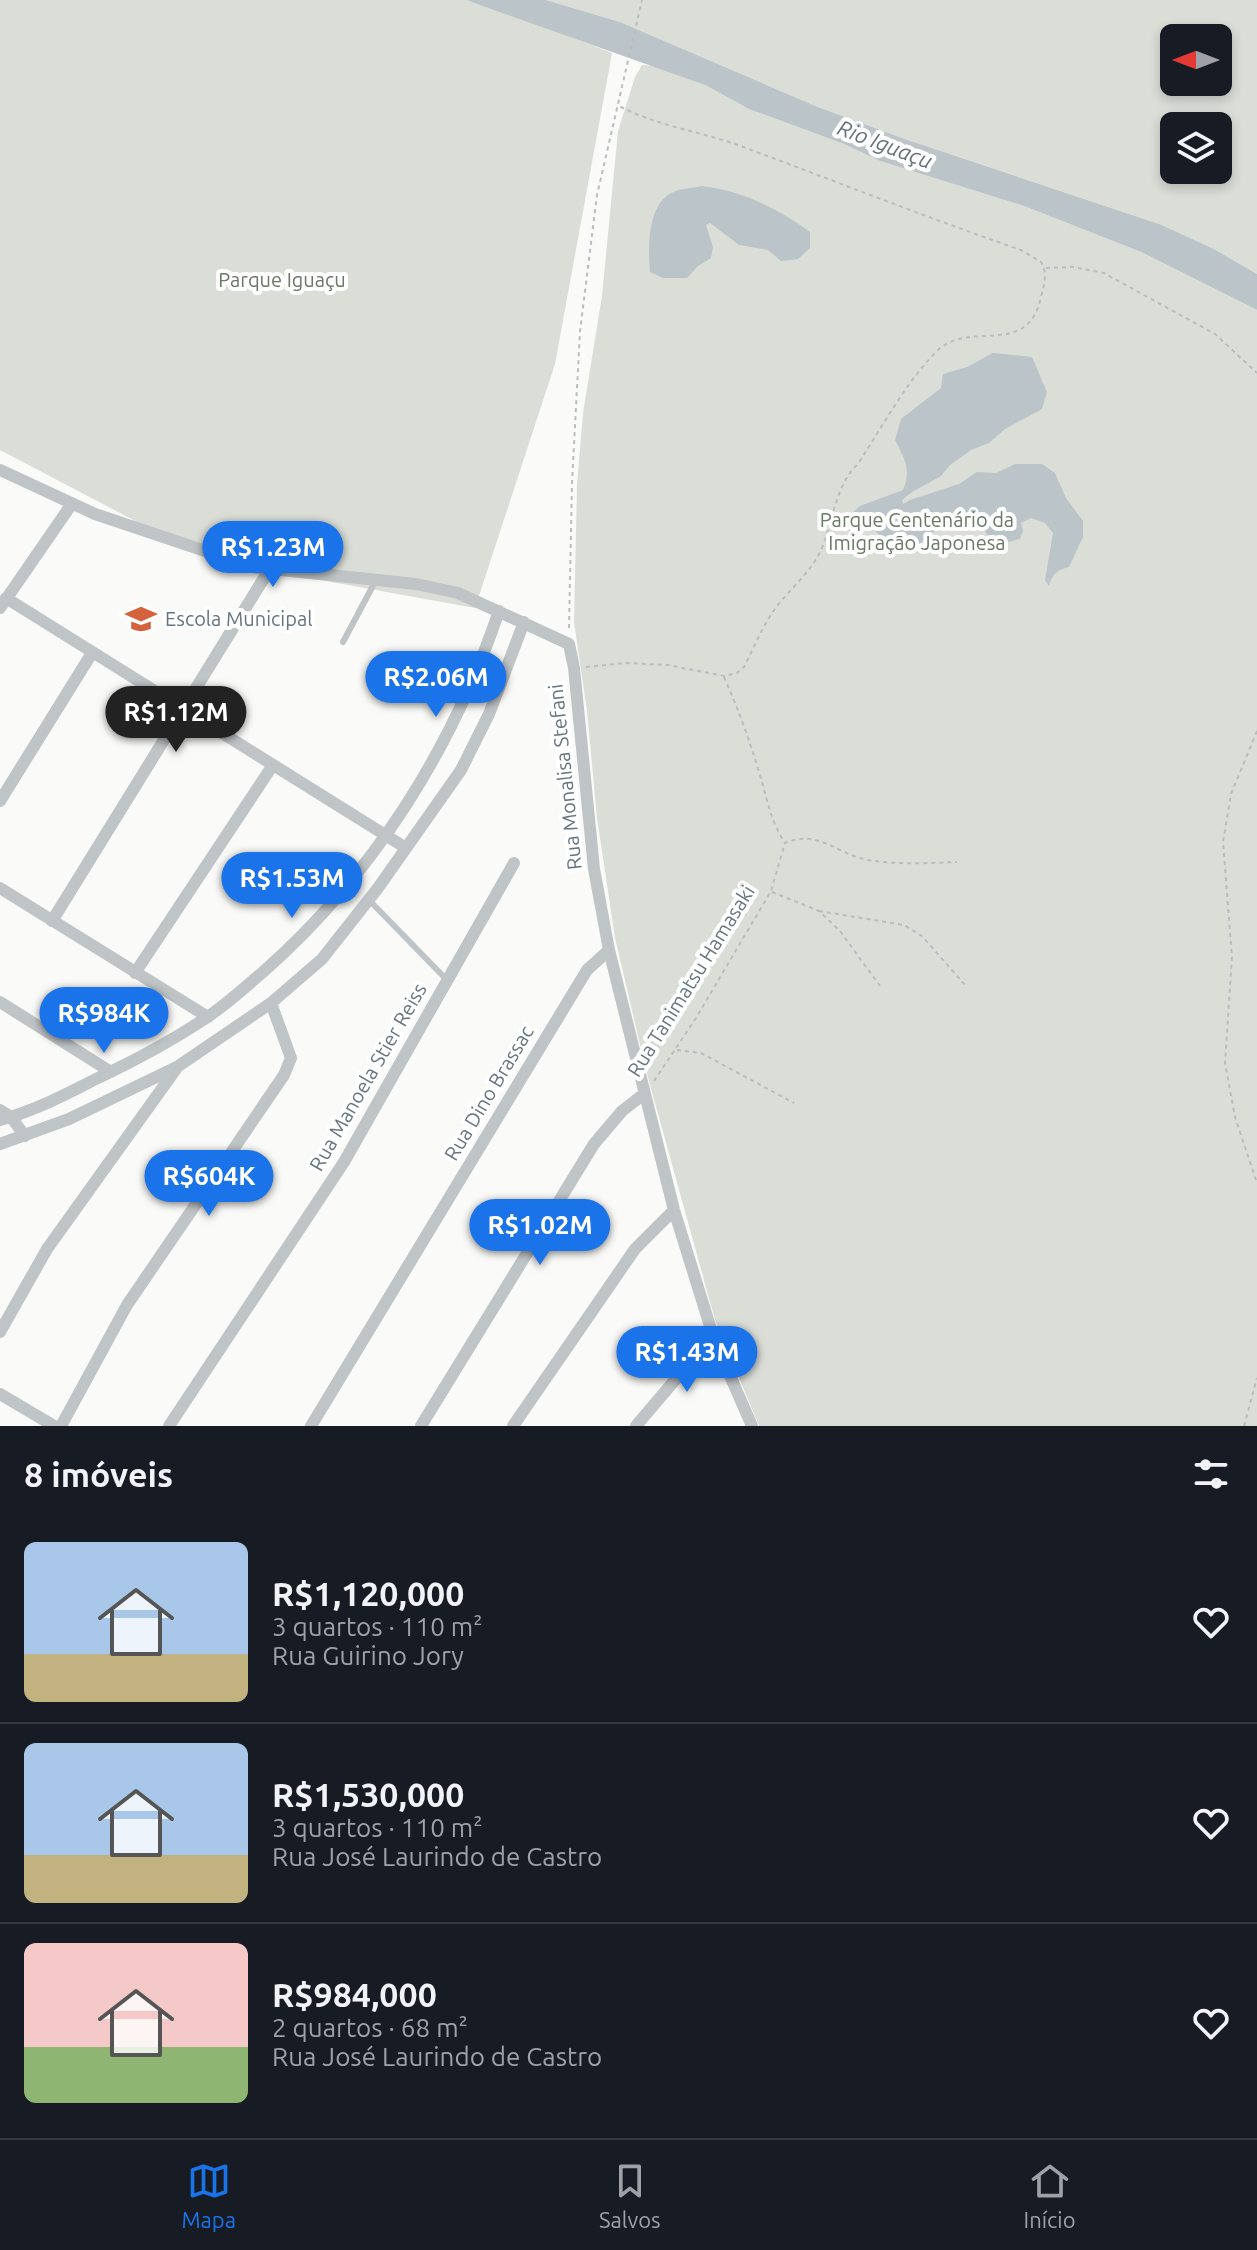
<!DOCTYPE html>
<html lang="pt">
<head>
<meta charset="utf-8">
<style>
	:root { --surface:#171b24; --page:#20242c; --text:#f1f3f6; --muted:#9ea1a6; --line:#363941; --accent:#1a73e8 }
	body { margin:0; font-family:Ubuntu,sans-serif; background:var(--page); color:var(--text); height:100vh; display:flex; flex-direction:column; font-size:30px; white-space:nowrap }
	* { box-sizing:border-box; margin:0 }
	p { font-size:26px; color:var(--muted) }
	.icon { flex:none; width:44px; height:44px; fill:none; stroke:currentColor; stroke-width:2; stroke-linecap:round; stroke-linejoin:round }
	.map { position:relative; height:1426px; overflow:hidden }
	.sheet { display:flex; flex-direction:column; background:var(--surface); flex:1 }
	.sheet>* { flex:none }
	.needle { width:52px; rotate:270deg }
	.fabs { position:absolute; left:1160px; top:24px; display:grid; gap:16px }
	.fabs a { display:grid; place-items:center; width:72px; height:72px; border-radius:12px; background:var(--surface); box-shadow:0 4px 12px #0003; font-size:40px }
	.price { position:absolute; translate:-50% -68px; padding:0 18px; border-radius:28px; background:var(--accent); color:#fff; font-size:26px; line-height:52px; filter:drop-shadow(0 2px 4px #0008) }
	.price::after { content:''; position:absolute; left:50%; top:48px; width:24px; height:18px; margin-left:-12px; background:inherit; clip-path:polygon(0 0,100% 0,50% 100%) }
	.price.active { background:#222; color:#fff }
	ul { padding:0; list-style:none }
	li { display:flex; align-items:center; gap:24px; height:200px; padding:0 24px }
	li+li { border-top:2px solid var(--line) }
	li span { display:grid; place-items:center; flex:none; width:224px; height:160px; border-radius:12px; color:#555 }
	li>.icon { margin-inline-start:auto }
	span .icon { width:96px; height:96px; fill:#fffc; stroke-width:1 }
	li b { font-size:34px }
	h2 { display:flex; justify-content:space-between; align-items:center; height:96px; padding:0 24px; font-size:34px }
	.dock { display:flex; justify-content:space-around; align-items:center; height:112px; border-top:2px solid var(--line); background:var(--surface); font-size:22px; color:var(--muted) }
	.dock a { display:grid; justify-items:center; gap:4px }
	.dock .active { color:var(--accent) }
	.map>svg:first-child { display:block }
</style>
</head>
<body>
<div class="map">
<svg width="1257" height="1426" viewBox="0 0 1257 1426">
	<rect width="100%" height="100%" fill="#fafaf8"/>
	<path fill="#daded7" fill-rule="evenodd" d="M0,0H466L532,22L612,53L555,364L475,608L276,572L162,535L0,450Z
		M546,0H1257V274L1214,249L1162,225L902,138L818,107L620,22ZM1174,38H1218V82H1174ZM1174,126H1218V170H1174Z
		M642,65L655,66L705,85L749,109L844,144L880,161L1024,206L1141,252L1257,310V1426H759L715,1320L647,1074L615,938L597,818L587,711L574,622L577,485L583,413L602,296L618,131L635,77Z"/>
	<path fill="#bbc4c8" d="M466,0H546L620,22L818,107L902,138L1162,225L1214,249L1257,274V310L1141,252L1024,206L880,161L844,144L749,109L705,85Z
		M702,186C743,191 777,208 810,232V248L798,259L781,261L768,250L739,245L710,223L706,225L713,247L711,258L698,266L687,278H663L650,272C648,246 647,201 676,191C684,188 694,188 702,186Z
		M993,353L1032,357L1047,392L1042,409L1005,429L989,443L971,450L950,465L941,476L912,492L902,500L903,504L910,500L959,484L977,472L996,473L1015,464H1042L1055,473L1066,498L1083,521V537L1069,567C1057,570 1052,574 1049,586L1045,580L1053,533L1045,523L1031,518L1021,523L1023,531L1020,539L1009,542L990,538L984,530L957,524L940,526L921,543L891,556C887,552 886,547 884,543C879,530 867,525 855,520L852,513L860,506L903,490C912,470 904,458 895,440L901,419L941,388L943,374L967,367Z"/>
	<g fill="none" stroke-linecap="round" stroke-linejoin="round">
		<path stroke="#babdc0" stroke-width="2" stroke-dasharray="4 4" stroke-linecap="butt" d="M1046,268L1073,267L1104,273L1215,334L1257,373
			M569,628L572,483L580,331L597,195L642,0
			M586,667L626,663L668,665L724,676L737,673L744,667C753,649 761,630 772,613C787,591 810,574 821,550C831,528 833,503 845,481C849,472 858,465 863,456C885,422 907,381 937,351C969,319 1028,359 1041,297C1044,285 1048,274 1041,262L1021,250C925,217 830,179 735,144C697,131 655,125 619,106
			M724,677C738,708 749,739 759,772C768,800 769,818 785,843C819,829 836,854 868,860C897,865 928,863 957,862
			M1257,731L1231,794L1223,842L1232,957L1225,1063L1235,1117L1257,1183
			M772,892L819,911L840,931L880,986
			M819,911L904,925L922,936L965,985
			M677,1050L701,1053L794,1103
			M654,1081L696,1018L771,891L785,843
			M1244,1426L1257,1378"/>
		<path stroke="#bfc4c7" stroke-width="6" d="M343,642L376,580
			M369,900L446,979"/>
		<path stroke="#bfc4c7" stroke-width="12" d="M0,470L95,514L253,567L416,584L458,593L569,644L574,668L594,869L609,950L674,1210L714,1339L752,1426
			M6,598L406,848
			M0,608L71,505
			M0,801L92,653
			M0,888L208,1017
			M52,921L269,570
			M135,973L273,765
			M0,1002L111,1072
			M0,1110L11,1117L25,1136
			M0,1120C35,1111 68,1093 100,1077C136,1060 173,1040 206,1018C226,1005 244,988 263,972C373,875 452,750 499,611
			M0,1144L69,1119L177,1067L271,1003L322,959L378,888L461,770L489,714L524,622
			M0,1332L47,1249L176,1069
			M0,1394L54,1426
			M61,1426L127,1305L284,1075L291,1058L271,1003
			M169,1426L344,1162L514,863
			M311,1426L587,970L609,950
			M421,1426L594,1144L622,1111L644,1094
			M513,1426L635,1249L674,1210
			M636,1426L697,1354L714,1339"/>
	</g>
	<defs>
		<symbol id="school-bare" viewBox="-9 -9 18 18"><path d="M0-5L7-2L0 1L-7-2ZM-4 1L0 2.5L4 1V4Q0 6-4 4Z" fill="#d4623d" stroke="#fff" stroke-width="2.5" paint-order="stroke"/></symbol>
	</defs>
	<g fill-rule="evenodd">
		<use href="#school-bare" x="119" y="597" width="44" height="44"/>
	</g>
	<g text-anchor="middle" stroke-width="8" stroke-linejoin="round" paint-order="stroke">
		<g font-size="20" fill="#697966" stroke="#fff">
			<text x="282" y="287">Parque Iguaçu</text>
			<text x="917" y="527">Parque Centenário da<tspan x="917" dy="23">Imigração Japonesa</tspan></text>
		</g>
		<g font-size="20" fill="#677580" stroke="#fff" text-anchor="start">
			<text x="165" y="626">Escola Municipal</text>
		</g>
		<g font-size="20" fill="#677580" stroke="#fff">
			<text transform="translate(565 777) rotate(-96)" y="7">Rua Monalisa Stefani</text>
			<text transform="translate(691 981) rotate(-58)" y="7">Rua Tanimatsu Hamasaki</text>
			<text transform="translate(368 1077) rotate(-60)" y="7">Rua Manoela Stier Reiss</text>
			<text transform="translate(489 1093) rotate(-59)" y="7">Rua Dino Brassac</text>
		</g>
		<g font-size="22" font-style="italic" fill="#62737a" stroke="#fff">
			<text transform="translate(885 144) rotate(21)" y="8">Rio Iguaçu</text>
		</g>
	</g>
</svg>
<div class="fabs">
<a><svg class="needle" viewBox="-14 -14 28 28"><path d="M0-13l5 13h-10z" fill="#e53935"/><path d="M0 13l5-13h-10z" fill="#9ea1a6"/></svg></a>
<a><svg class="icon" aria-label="layers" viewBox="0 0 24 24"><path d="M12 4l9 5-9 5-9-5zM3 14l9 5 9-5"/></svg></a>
</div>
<b class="price" style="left:273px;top:589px">R$1.23M</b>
<b class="price" style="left:436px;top:719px">R$2.06M</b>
<b class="price active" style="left:176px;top:754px">R$1.12M</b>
<b class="price" style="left:292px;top:920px">R$1.53M</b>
<b class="price" style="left:104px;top:1055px">R$984K</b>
<b class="price" style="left:209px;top:1218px">R$604K</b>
<b class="price" style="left:540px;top:1267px">R$1.02M</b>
<b class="price" style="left:687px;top:1394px">R$1.43M</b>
</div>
<section class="sheet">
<h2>8 imóveis<svg class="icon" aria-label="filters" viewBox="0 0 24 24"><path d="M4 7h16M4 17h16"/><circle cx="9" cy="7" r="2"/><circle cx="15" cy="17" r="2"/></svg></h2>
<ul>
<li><span style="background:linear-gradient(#a9c7e8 70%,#c2b280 0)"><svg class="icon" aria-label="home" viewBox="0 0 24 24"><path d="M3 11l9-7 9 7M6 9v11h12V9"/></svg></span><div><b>R$1,120,000</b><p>3 quartos · 110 m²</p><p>Rua Guirino Jory</p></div><svg class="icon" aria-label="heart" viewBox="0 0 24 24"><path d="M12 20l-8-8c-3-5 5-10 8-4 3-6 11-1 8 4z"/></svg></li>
<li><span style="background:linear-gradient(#a9c7e8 70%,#c2b280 0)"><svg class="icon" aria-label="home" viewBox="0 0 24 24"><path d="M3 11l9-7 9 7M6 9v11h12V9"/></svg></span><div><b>R$1,530,000</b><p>3 quartos · 110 m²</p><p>Rua José Laurindo de Castro</p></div><svg class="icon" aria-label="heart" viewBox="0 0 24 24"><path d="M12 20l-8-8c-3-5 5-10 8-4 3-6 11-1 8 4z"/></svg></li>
<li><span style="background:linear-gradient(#f6c9c9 65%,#8fb573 0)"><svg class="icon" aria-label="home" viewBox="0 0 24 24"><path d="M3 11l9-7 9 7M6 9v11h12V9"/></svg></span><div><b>R$984,000</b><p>2 quartos · 68 m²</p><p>Rua José Laurindo de Castro</p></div><svg class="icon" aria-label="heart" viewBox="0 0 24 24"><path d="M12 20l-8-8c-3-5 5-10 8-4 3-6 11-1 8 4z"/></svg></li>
</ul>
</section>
<nav class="dock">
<a class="active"><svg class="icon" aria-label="map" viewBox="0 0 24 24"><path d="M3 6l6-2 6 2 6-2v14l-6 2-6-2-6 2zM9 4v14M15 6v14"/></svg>Mapa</a>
<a><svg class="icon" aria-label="saved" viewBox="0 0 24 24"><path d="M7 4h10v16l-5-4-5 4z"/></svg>Salvos</a>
<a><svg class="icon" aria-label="home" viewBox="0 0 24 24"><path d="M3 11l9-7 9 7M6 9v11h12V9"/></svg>Início</a>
</nav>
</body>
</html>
